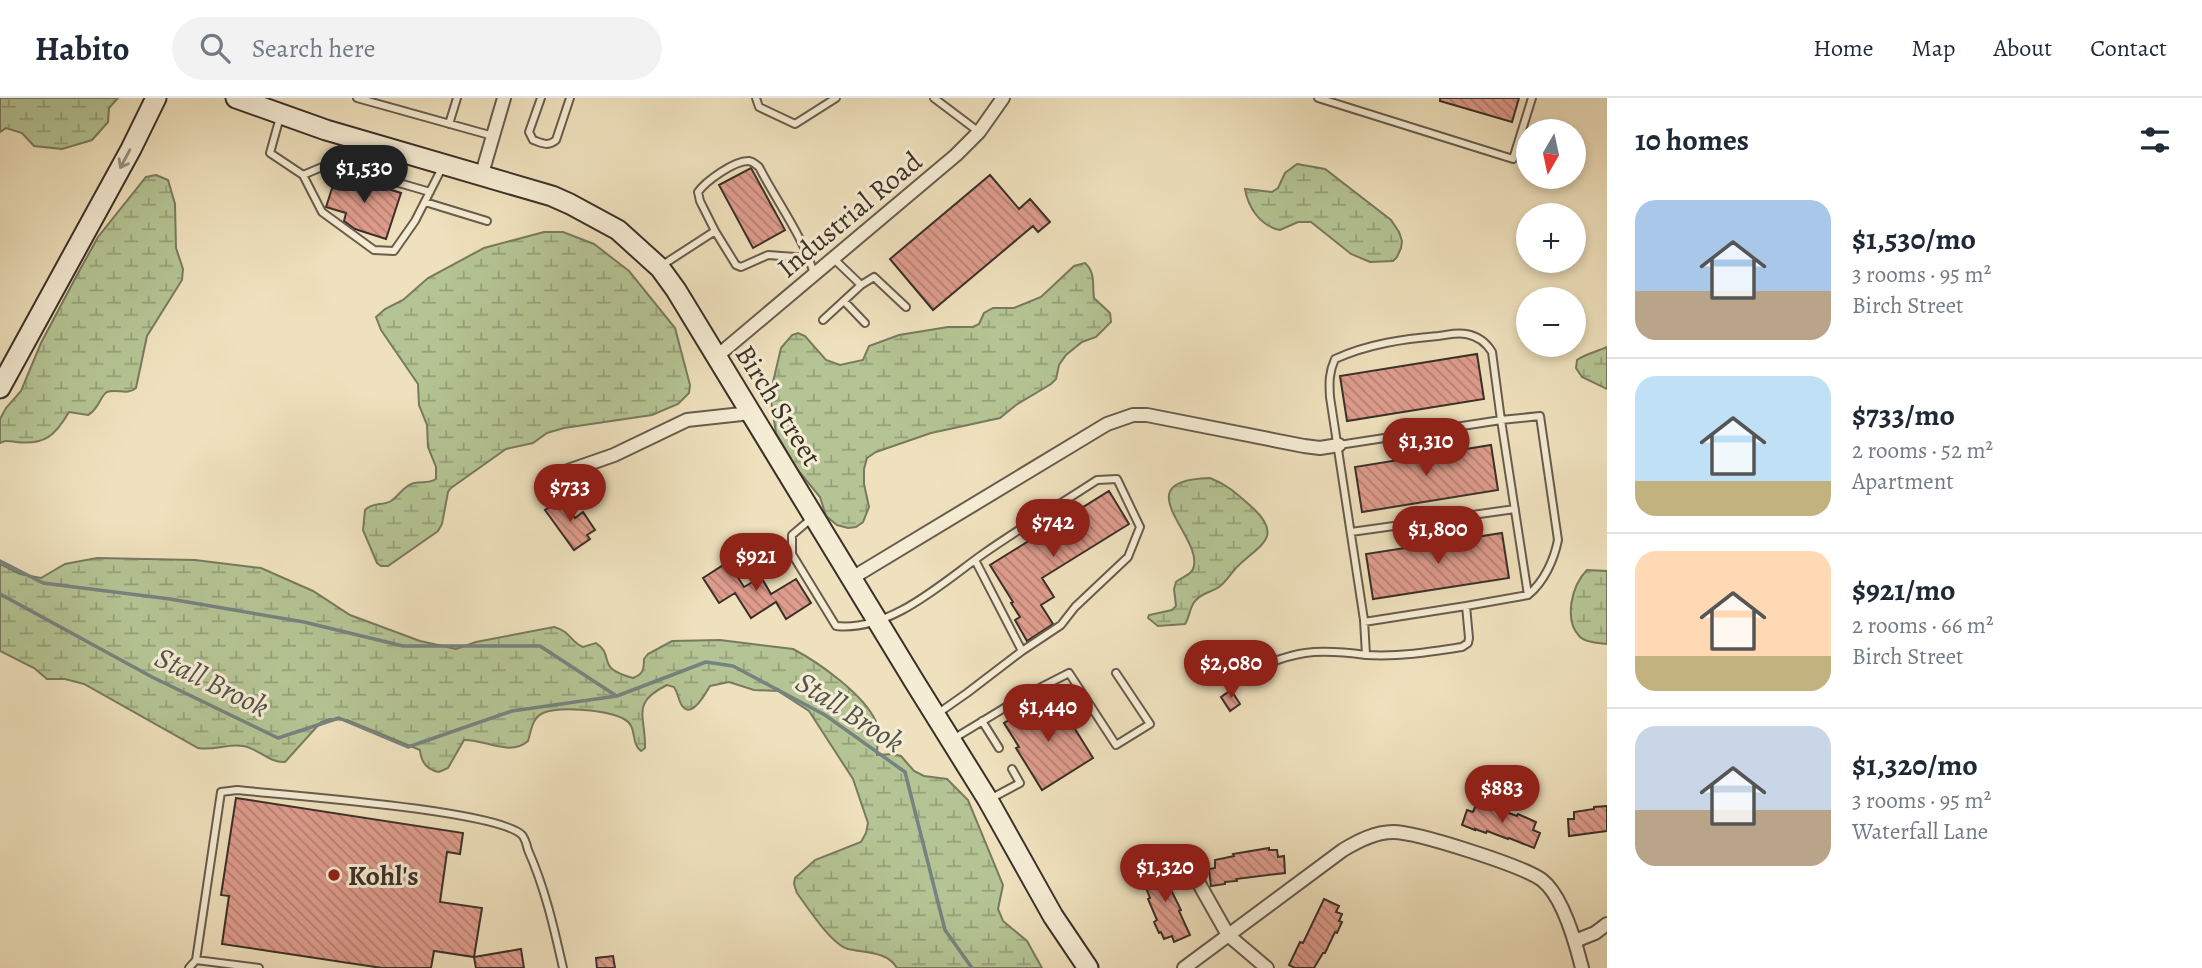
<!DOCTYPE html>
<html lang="en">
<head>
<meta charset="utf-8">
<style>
	:root { --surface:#fff; --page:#f2f2f3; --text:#1f2937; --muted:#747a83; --line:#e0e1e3; --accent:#8f2418 }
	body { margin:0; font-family:Alegreya,serif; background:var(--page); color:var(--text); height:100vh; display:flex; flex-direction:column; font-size:26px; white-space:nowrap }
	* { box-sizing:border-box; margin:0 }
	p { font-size:23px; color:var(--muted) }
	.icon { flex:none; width:38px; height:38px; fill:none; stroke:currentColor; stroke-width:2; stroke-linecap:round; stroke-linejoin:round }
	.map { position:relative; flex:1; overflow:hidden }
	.details { display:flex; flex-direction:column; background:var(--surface); width:595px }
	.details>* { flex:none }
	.needle { width:46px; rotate:189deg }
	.buttons { position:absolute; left:1516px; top:21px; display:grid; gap:14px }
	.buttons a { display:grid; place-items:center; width:70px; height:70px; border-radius:50%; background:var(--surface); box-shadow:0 4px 10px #0003; font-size:35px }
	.price { position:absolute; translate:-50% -60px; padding:0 16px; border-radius:24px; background:var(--accent); color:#fff; font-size:23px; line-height:46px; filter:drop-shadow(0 2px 4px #0008) }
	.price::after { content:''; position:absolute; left:50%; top:42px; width:21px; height:16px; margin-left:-10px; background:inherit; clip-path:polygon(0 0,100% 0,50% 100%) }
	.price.current { background:#222; color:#fff }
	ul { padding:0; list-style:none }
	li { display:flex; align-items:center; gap:21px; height:175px; padding:0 28px }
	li+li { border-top:2px solid var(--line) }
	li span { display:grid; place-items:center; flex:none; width:196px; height:140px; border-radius:21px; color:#555 }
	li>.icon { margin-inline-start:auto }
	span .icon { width:84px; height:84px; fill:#fffc; stroke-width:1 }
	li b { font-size:30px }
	h2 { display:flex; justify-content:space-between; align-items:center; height:84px; padding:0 28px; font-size:30px }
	header { display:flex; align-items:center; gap:42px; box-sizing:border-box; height:98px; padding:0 35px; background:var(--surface); border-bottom:2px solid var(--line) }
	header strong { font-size:33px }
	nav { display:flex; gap:38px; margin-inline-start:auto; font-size:24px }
	.search { width:490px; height:63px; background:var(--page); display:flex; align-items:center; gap:18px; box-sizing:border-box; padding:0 24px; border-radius:38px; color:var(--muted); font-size:26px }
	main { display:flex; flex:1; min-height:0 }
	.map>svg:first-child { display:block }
</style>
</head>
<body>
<header>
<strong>Habito</strong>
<div class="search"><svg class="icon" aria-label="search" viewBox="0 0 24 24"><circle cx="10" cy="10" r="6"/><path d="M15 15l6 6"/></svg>Search here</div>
<nav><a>Home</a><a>Map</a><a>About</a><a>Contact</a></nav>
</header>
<main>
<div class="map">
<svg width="1607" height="870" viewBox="0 0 1607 870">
	<defs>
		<pattern id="wetland-marsh" width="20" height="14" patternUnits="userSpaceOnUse" patternTransform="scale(1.75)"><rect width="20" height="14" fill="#b5c494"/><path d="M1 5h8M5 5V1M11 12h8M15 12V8" fill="none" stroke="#94a079"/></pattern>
		<pattern id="building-back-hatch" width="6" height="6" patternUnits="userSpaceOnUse" patternTransform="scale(1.75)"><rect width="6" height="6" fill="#df9c8d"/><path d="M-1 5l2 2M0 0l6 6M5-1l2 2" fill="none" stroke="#b68073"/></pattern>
	</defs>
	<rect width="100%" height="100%" fill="#efe1bd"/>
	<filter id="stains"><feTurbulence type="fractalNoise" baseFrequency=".00286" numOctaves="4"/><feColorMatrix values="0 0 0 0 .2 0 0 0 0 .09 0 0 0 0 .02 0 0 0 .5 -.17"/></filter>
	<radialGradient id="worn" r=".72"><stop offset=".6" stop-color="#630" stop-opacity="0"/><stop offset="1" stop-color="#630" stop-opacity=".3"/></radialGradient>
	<path fill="url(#wetland-marsh)" stroke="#787a5e" stroke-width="2" d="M0,0H118L109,10L108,24L92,42L62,51L34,48L22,35L6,30L0,34Z
		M1297,66L1325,71L1391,122L1399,134L1402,143L1401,150L1397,159L1393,163L1370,164L1351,156L1311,124H1298L1280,132C1260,128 1248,109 1245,91L1272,94L1278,90L1285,75Z
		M156,77L168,82L175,106L176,150L183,171L182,182L147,238L136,290C127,298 117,290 107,294C100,298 99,311 88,317L69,314C55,338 45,347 16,344C8,343 6,342 0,345V321L6,310L21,293L41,245L77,177L98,139L146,79Z
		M544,134H563L594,146L629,173L675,230L690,287L689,295L678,306L652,317L564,330L547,335L533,345L506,351L451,390L448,394L442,426L438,433L388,468H381L377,465L363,432L365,412C373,404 382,408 391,403C399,398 404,387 414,385C423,383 428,386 436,381V369L428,349L427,327L419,307L418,286L381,232L376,219L385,211L403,202L428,180L484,150Z
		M1085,165C1096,175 1092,187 1094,200L1110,215L1111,224L1096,239L1082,244L1066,257L1059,267L1056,281L1051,286L1016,307L1000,320L931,335L876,354L867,360L864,371V386L869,409L863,424L856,429L848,430L837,427L826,418L820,399L797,371L776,335L770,297L781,250L792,237L798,235L805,238L826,262L840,267L863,262L869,248L899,237L948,229H973L979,226L984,215L993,210H1014L1041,199L1074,168Z
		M1607,249V291L1582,279L1576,270L1577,262C1587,255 1597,254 1607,249Z
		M1210,380C1230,388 1238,397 1254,411C1284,440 1258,448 1237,469C1231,475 1226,484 1219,489C1212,494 1202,495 1196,502C1189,509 1190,519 1185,526L1158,528L1148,520L1149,517L1172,512L1176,508L1174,491L1176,484C1181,479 1190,478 1193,471C1206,440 1121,382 1210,380Z
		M97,460L195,462L261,470L313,493L350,517L420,543L456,551L476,544L554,529C572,534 569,543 583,549L596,545C616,558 594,570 633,580C643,576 644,572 644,561L648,556L672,543L720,542L793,551C818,564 865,597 876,624C880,634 877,646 877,657L893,656L901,658L914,673L924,678L947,681L968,702L1003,787L998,811L1003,823L1027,843L1042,870H897C887,853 865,855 848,851C831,846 808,810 797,795L794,786L795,780L815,762L861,744L866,735L868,725L853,681L809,613L778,593L754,592L729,584L710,588C706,594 691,624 681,606C678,600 678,595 674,589L667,587C630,605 646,618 645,650L641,653C630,645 638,628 624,621C607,612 560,608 543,615C532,620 531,633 528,643C510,659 485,641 464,642L448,670L439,674C427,672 421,664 420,652L347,622L330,621L321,624L285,664C269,665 258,650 243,648C228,645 215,653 198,650L84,586L65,581H47L34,570L0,553V466L20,476L41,480L65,466Z
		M1587,472L1607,473V546C1599,545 1586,545 1580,539C1563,522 1572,487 1587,472Z"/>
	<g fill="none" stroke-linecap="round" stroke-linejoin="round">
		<path stroke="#768380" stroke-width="3.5" d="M0,463L43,485L170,501L304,524L403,548H540L615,597
			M0,496L152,579L278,640L339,620L408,649L512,613L617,598L706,564L733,568L825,617L905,674L945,832L972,870"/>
	</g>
	<path fill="url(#building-back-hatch)" stroke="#3b3028" stroke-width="2" d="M1440,0H1519L1512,24L1440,3Z
		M751,70L785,132L753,150L719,87Z
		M337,75L401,95L386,141L355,131L344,123L346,115L326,109Z
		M990,77L1019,111L1030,101L1050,124L1038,134L1033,128L933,212L890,161Z
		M1477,256L1484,301L1347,323L1340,278Z
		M1491,347L1498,392L1362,414L1355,369Z
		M1109,393L1129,426L1042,480L1054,499L1041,507L1053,526L1027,543L1015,522L1020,519L1011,505L1013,504L990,467Z
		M561,400L575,420L583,414L595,432L587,437L590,441L574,452L545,412Z
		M1502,435L1509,480L1373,501L1366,456Z
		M728,464L744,489L761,479L771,496L796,481L811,505L786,521L776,504L751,520L735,495L719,505L703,480Z
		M1231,592L1240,606L1230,613L1221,599Z
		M1053,603L1065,622L1068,620L1070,622L1076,623L1075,631L1093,660L1042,692L1016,650L1019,649L1004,625L1021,615L1025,620Z
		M236,700L463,735L460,756L447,754L440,804L482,810L474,859L434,853L431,870H382L222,846L229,798L221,797Z
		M1476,707L1495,712V710L1517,718L1518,716L1536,724L1533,732L1540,735L1534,750L1509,740L1508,741L1487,733L1486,735L1475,731V732L1462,727L1467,712L1473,714Z
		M1607,708V733L1569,738L1568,721H1574V714L1594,711V709Z
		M1269,750V752H1277L1278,759L1284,758L1285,775L1236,781L1237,783L1225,784V786L1211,788L1209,771L1215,770V762L1234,758L1233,756Z
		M1163,765L1175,790L1171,792L1181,812L1179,813L1190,837L1174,844L1172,838L1164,841L1161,834L1159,835L1154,824L1157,822L1148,801L1150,800L1143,782L1151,778L1148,772Z
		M1324,801L1339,808L1336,814L1342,816L1339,823L1342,824L1337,835L1335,834L1325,855H1323L1314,870H1295L1289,867L1300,844L1303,845Z
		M521,851L524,870H476L474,859Z
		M613,858L615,870H597L596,860Z"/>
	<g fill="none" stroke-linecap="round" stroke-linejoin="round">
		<defs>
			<path id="lane" d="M357,0L493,38
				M541,0L529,34L533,42C542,45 548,49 556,42L570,0
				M756,0L759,9L795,26L836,0
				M934,0L979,34
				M1318,0L1513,61L1532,0
				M280,19L270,55L303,77L322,114L374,152L394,153L415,123L443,68
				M449,26L457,0
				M303,77L322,69L337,67L430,94
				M425,104L487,123
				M715,133L736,167L741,169L768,157L809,160
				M834,161L861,187L874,179L906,209
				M661,168L715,133L700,103L698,94C706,83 735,62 749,63C754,64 755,66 759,69C777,104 803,138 814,176
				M844,203L865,225
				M823,222L861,187
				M1339,347L1501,322L1528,497C1544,484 1554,462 1558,442L1540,318L1501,322L1492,254C1486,244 1477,238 1466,236C1457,234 1447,237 1438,238C1403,241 1368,246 1335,261C1329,274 1329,284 1330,299L1364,522L1366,557C1399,559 1430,554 1462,549L1468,545L1469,540L1466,508L1528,497
				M812,420L792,437V456L836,528C890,534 942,485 983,456C1020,430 1059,407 1097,382L1117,381L1140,429L1128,459L1075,509L1061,527L1022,553L967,595L937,616
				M1351,434L1515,411
				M975,462L1022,553
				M1364,524L1466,508
				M1247,574C1295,553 1314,550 1366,557
				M982,623L999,650
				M953,641L1024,598L1069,575L1116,647L1150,626L1116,575
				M990,701L1020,685L1012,671
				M189,870L196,862
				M259,870L196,862L221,694L237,692C283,697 497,712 522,737C525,740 527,748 528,752C545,790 554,830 563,870"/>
			<path id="street" d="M481,79L504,0
				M716,259L956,57L979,34L1003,0
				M548,380L614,357L687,322L751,315
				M852,480L1107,326L1133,317H1147L1304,348L1320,350L1339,347
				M1184,759L1228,837L1267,870
				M1575,843L1595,835L1607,826
				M1184,870L1343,752C1358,743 1375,734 1393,734C1417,734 1523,768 1542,782C1563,798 1576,846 1582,870"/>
			<path id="secondary" d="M236,0L326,32L552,98L570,106L618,132L660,170L676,192L914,583L988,702L1053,818L1088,870
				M0,290L131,51L156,0"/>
		</defs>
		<use href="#lane" stroke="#685c4d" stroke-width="10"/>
		<use href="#street" stroke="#685c4d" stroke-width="16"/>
		<use href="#secondary" stroke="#3b3028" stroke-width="23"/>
		<use href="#lane" stroke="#f5ecd4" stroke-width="6"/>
		<use href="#street" stroke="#f5ecd4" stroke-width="12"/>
		<use href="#secondary" stroke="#f5ecd4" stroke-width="19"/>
	</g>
	<defs><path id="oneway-shaft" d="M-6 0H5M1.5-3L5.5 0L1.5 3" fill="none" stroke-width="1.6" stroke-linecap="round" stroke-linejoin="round" transform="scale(1.75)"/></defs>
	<use stroke="#988e7e" href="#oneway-shaft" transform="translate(125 61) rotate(118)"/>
	<circle fill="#8f2418" stroke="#f5ecd4" stroke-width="2.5" cx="334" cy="777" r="7"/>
	<g text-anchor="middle" stroke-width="6" stroke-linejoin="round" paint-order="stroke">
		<g font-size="28" fill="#3b3028" stroke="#f5ecd4">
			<text transform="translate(849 116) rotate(-40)" y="10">Industrial Road</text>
			<text transform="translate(779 307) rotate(58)" y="10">Birch Street</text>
		</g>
		<g font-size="28" font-weight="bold" fill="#3b3028" stroke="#f5ecd4" text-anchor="start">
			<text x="348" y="787">Kohl's</text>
		</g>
		<g font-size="30" font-style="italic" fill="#54534c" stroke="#f5ecd4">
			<text transform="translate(212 584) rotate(26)" y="10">Stall Brook</text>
			<text transform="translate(850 614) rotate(33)" y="10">Stall Brook</text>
		</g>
	</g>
	<rect width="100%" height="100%" filter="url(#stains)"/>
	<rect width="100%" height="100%" fill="url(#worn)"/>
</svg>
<div class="buttons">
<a><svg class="needle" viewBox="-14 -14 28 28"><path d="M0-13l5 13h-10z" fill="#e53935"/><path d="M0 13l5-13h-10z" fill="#747a83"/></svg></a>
<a>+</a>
<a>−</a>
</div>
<b class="price current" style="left:364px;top:107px">$1,530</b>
<b class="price" style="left:1426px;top:380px">$1,310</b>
<b class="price" style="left:570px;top:426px">$733</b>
<b class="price" style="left:1053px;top:461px">$742</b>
<b class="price" style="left:1438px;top:468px">$1,800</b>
<b class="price" style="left:756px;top:495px">$921</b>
<b class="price" style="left:1231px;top:602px">$2,080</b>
<b class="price" style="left:1048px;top:646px">$1,440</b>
<b class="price" style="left:1502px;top:727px">$883</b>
<b class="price" style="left:1165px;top:806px">$1,320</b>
</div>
<section class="details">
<h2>10 homes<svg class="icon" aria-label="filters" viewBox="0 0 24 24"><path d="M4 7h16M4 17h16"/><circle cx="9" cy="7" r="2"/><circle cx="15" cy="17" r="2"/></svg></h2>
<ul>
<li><span style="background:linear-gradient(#a9c7e8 65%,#b9a48a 0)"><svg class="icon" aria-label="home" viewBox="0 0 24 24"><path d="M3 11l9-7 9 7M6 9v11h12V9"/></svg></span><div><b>$1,530/mo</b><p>3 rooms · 95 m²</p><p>Birch Street</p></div></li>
<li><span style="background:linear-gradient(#bfe0f5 75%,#c2b280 0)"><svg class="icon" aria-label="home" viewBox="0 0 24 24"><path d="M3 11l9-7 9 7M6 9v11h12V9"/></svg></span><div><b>$733/mo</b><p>2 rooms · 52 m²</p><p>Apartment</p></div></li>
<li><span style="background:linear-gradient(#ffd9b3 75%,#c2b280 0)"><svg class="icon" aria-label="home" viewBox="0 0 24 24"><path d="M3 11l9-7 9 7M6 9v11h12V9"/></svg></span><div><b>$921/mo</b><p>2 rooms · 66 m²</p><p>Birch Street</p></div></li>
<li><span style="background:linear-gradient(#c9d6e8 60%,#b9a48a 0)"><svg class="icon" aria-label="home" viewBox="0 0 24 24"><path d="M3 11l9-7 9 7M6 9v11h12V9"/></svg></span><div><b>$1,320/mo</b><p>3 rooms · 95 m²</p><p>Waterfall Lane</p></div></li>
</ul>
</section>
</main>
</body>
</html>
